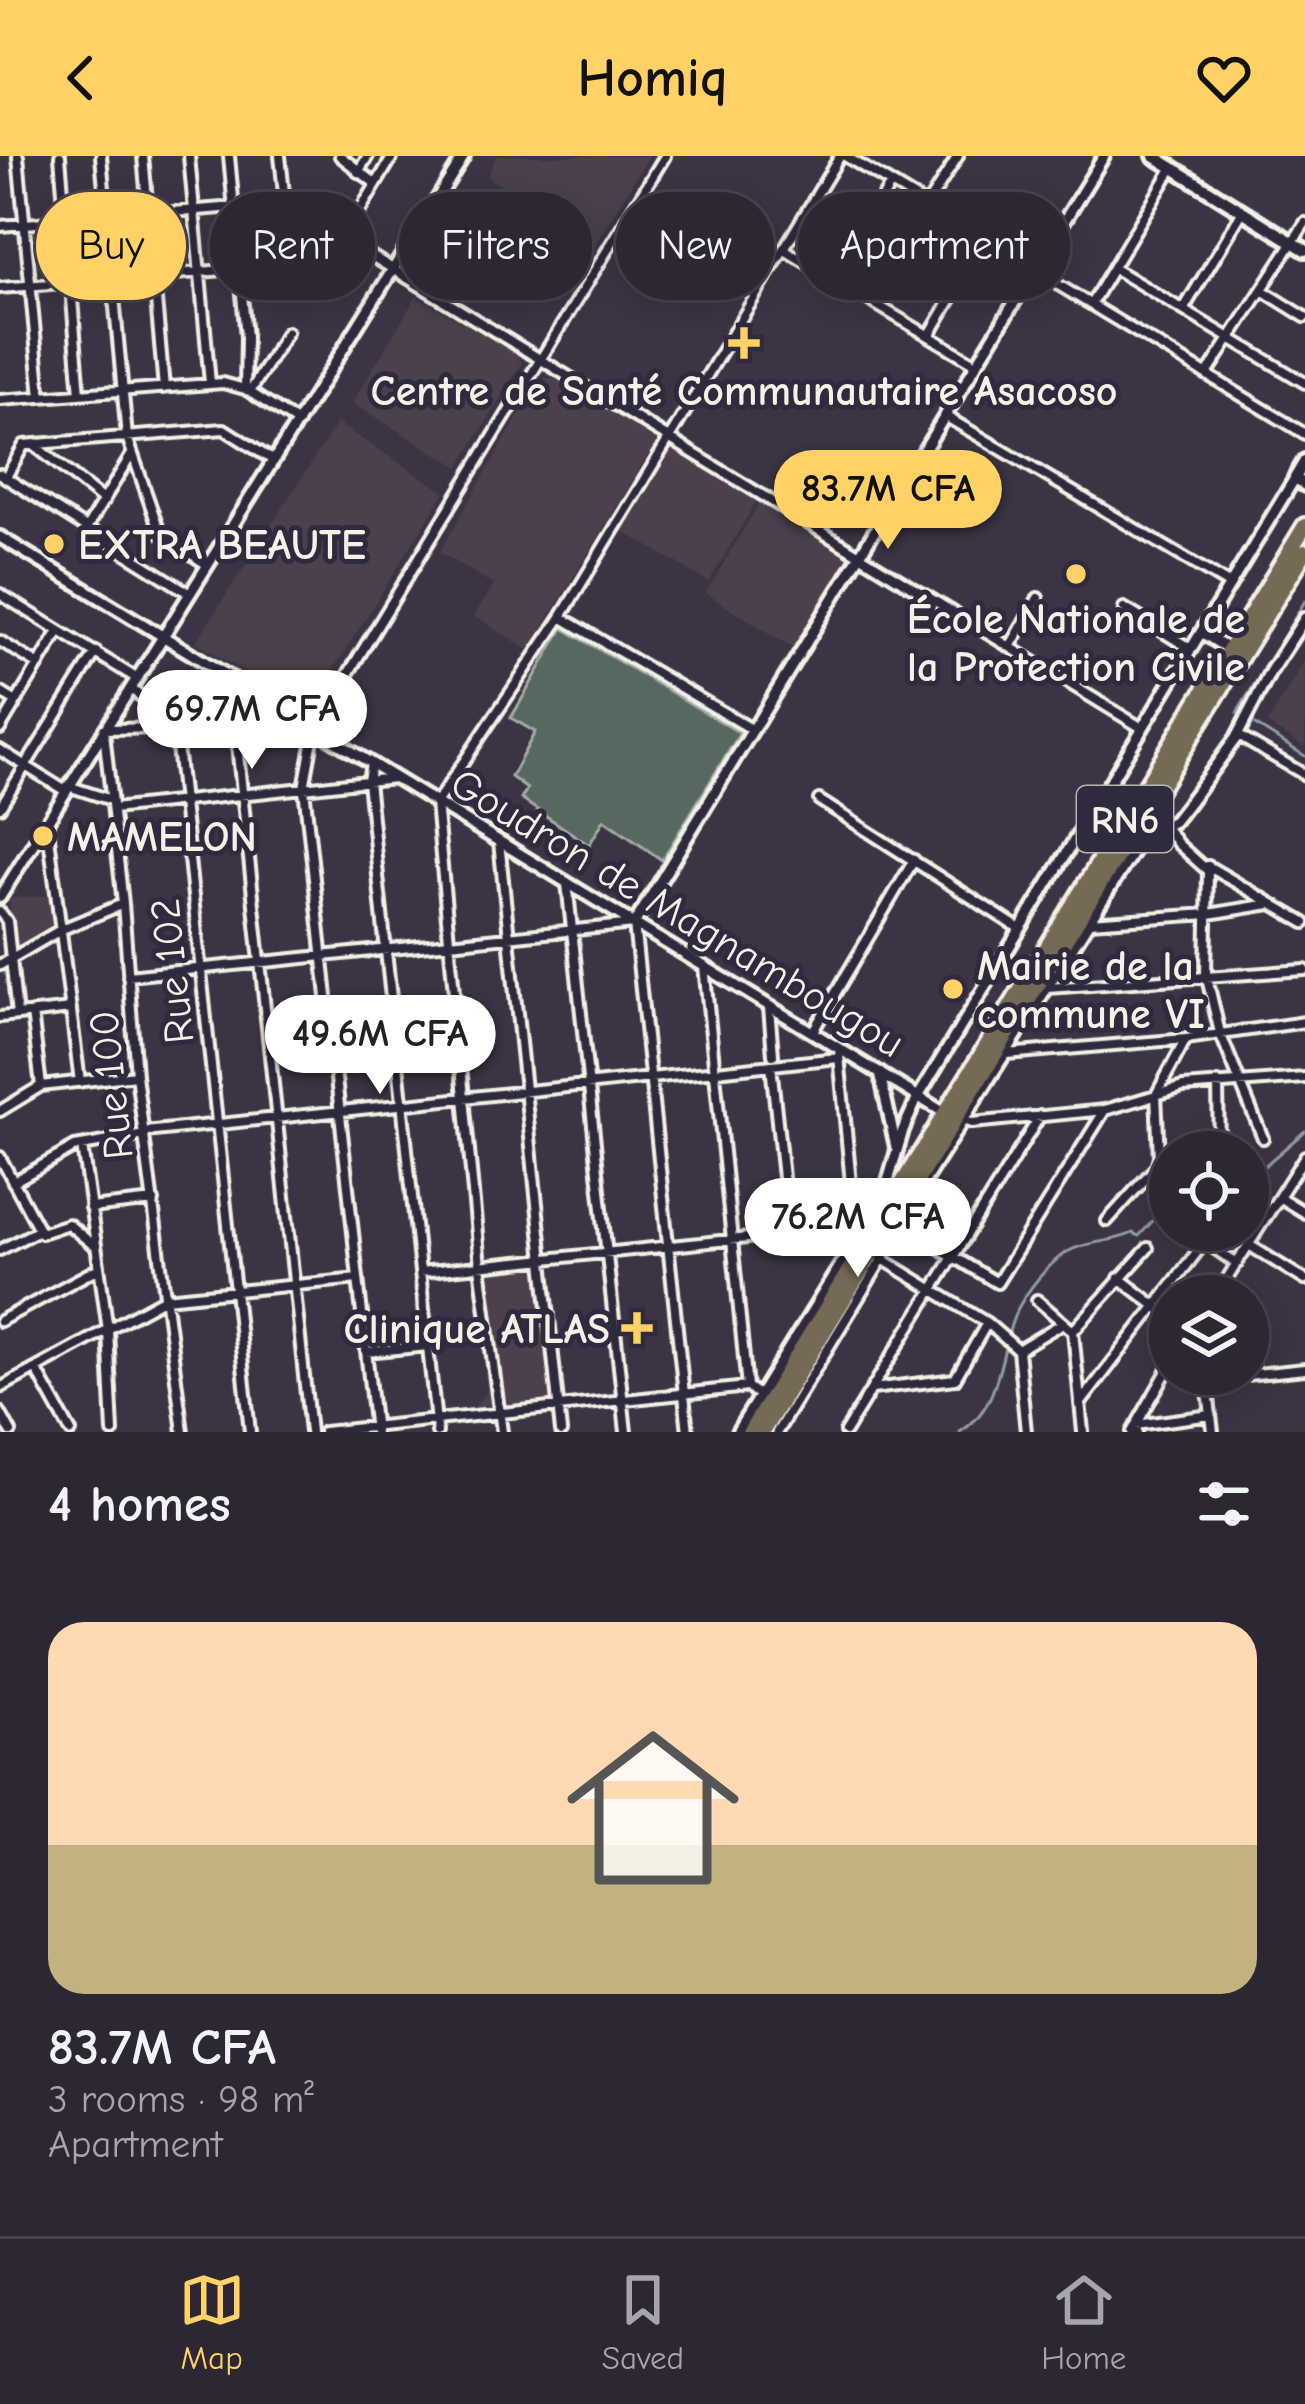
<!DOCTYPE html>
<html lang="en">
<head>
<meta charset="utf-8">
<style>
	:root { --surface:#2d2733; --page:#352f3b; --text:#f1f3f6; --muted:#a7a5ac; --line:#48444e; --accent:#ffd166 }
	body { margin:0; font-family:"Comic Neue",sans-serif; background:var(--page); color:var(--text); height:100vh; display:flex; flex-direction:column; font-size:45px; white-space:nowrap }
	* { box-sizing:border-box; margin:0 }
	p { font-size:39px; color:var(--muted) }
	.icon { flex:none; width:66px; height:66px; fill:none; stroke:currentColor; stroke-width:2; stroke-linecap:round; stroke-linejoin:round }
	.map { position:relative; height:1276px; overflow:hidden }
	.details { display:flex; flex-direction:column; background:var(--surface); flex:1 }
	.details>* { flex:none }
	.hud { position:absolute; left:36px; top:36px; width:1233px; height:108px; display:flex; gap:24px }
	.buttons { position:absolute; left:1149px; top:975px; display:grid; gap:24px }
	.buttons a { display:grid; place-items:center; width:120px; height:120px; border-radius:50%; background:var(--surface); box-shadow:0 6px 30px #0003,0 0 0 3px var(--line); font-size:60px }
	.price { position:absolute; translate:-50% -102px; padding:0 27px; border-radius:42px; background:#fff; color:#222; font-size:39px; line-height:78px; filter:drop-shadow(0 3px 6px #0008) }
	.price::after { content:''; position:absolute; left:50%; top:72px; width:36px; height:27px; margin-left:-18px; background:inherit; clip-path:polygon(0 0,100% 0,50% 100%) }
	.price.active { background:var(--accent); color:#111 }
	ul { padding:0; list-style:none }
	li { display:grid; align-content:center; gap:24px; height:636px; padding:0 48px }
	li+li { border-top:3px solid var(--line) }
	li span { display:grid; place-items:center; height:372px; border-radius:36px; color:#555 }
	li>.icon { margin-inline-start:auto }
	span .icon { width:216px; height:216px; fill:#fffc; stroke-width:1 }
	li b { font-size:51px }
	h2 { display:flex; justify-content:space-between; align-items:center; height:144px; padding:0 48px; font-size:51px }
	.pill { padding:0 42px; border-radius:54px; background:var(--surface); box-shadow:0 6px 30px #0003,0 0 0 3px var(--line); font-size:42px; line-height:108px }
	.pill.active { background:var(--accent); color:#111 }
	header { display:flex; justify-content:space-between; align-items:center; height:156px; padding:0 48px; background:var(--accent); color:#111; font-size:54px; font-weight:600 }
	.menu { display:flex; justify-content:space-around; align-items:center; height:168px; border-top:3px solid var(--line); background:var(--surface); font-size:33px; color:var(--muted) }
	.menu a { display:grid; justify-items:center; gap:6px }
	.menu .active { color:var(--accent) }
	.map>svg:first-child { display:block }
</style>
</head>
<body>
<header><svg class="icon" aria-label="back" viewBox="0 0 24 24"><path d="M15 5l-7 7 7 7"/></svg>Homiq<svg class="icon" aria-label="heart" viewBox="0 0 24 24"><path d="M12 20l-8-8c-3-5 5-10 8-4 3-6 11-1 8 4z"/></svg></header>
<div class="map">
<svg width="1305" height="1276" viewBox="0 0 1305 1276">
	<rect width="100%" height="100%" fill="#3c3444"/>
	<filter id="ink" filterUnits="userSpaceOnUse"><feTurbulence type="fractalNoise" baseFrequency=".00833" numOctaves="2"/><feDisplacementMap in="SourceGraphic" scale="24" xChannelSelector="R" yChannelSelector="G"/><feConvolveMatrix kernelMatrix="1 2 1 2 8 2 1 2 1" color-interpolation-filters="sRGB"/></filter>
	<g filter="url(#ink)">
		<path fill="#4c404c" d="M496,0H649L595,88L487,21Z
			M416,141L515,195L522,207L459,311L352,247Z
			M545,222L556,223L657,284L529,494L474,460L494,429L440,396L537,228Z
			M337,267L445,336L307,555L196,486Z
			M671,292L758,342L709,426L621,374Z
			M761,344L854,399L796,494L706,437Z
			M1305,504V591L1267,568Z
			M54,739L59,771L17,798L9,748L12,742Z
			M543,1104L555,1249L477,1257L474,1250L487,1235L476,1112Z"/>
		<path fill="#57685f" stroke="#a6aca4" stroke-width="3" d="M563,472L740,577L662,704L604,664L589,689L521,643L527,633L511,621L535,576L511,562Z"/>
		<g fill="none" stroke-linecap="round" stroke-linejoin="round">
			<path stroke="#8f9ca2" stroke-width="3" d="M1237,557L1305,445
				M1255,569L1305,600
				M1248,1024L1305,975
				M960,1276C998,1253 999,1208 1011,1169C1018,1145 1042,1115 1061,1100C1082,1084 1110,1088 1133,1077L1139,1080L1170,1046"/>
			<defs>
				<path id="minor" d="M18,0L41,241
					M60,0L80,238
					M101,0L127,281L160,377L206,408
					M143,0L164,232
					M189,0L210,227
					M229,0L246,181L245,233
					M280,0L285,47
					M340,0L376,28
					M845,0L1305,278
					M358,16L368,0
					M927,49L958,0
					M0,70L285,47L1142,572
					M861,76L957,132
					M343,83L393,0
					M783,93L976,208
					M1113,112L1305,227
					M833,122L891,28
					M0,132L262,111
					M1262,134L1305,161
					M1091,148L1173,11
					M1183,154L1243,55
					M930,178L986,85
					M1207,218L1305,67
					M250,236L287,176
					M0,244L223,227L245,233L298,267
					M945,260L1230,429
					M35,290L104,345
					M0,318L189,437
					M6,321L24,289L224,273L274,305
					M86,373L132,298
					M0,438L136,522
					M1124,452L1191,493
					M561,461L753,574
					M0,485L39,509
					M1010,491L1038,442
					M130,533L174,562L235,570L310,1276
					M0,536L16,546
					M174,562L250,1276
					M0,573L59,475
					M104,573L175,572
					M104,576L123,748L136,919L183,1276
					M1237,579L1305,619
					M0,594L64,634
					M371,607L368,625L437,1276
					M68,630L111,644
					M819,644L1020,773
					M0,651L96,496
					M113,653L394,622
					M47,665L80,926
					M1166,672L1178,688L1208,715L1206,818L1220,877L1263,982
					M499,686L561,1276
					M1208,710L1305,767
					M567,727L626,1276
					M0,756L7,765L17,859
					M1089,766L1209,758L1270,748
					M0,809L62,773L123,748
					M704,810L747,1231
					M128,820L634,768L688,1276
					M1047,832L1305,814
					M769,851L773,899
					M32,857L41,930
					M0,861L71,853
					M813,875L914,704
					M1006,898L1186,883
					M839,899L855,1071
					M771,909L789,1078
					M1218,927L1219,996
					M0,955L41,930L136,919
					M957,963L972,967L1105,954L1183,931L1305,922
					M145,976L838,902
					M82,990L108,1174L113,1276
					M0,1001L41,1077L68,1068L92,1088
					M13,1026L75,991L145,979
					M1248,1029V1028
					M1279,1041L1305,1057
					M90,1052L154,1045
					M1107,1065L1156,1011L1159,1000L1156,939L1186,883L1305,866
					M901,1069L997,1127L1105,954
					M1205,1086L1237,1108
					M1249,1089L1305,1124
					M0,1094L39,1074
					M881,1102L987,1167L1018,1194L1026,1276
					M420,1116L855,1071L866,1074
					M1119,1122L1170,1161
					M1216,1140L1305,1000
					M1037,1144L1073,1175L1083,1276
					M0,1165L97,1113
					M1073,1175L1148,1092
					M1018,1194L1063,1167
					M366,1196L428,1190
					M36,1213L71,1276
					M1206,1218L1213,1276
					M1207,1223L1305,1213
					M0,1232L165,1142L358,1123
					M872,1233L955,1223L987,1167
					M1080,1248L1214,1074
					M0,1256L11,1276
					M324,1276L747,1231L759,1239
					M375,1276L304,632L315,572L665,0
					M502,1276L480,1110L436,647L561,461L840,0
					M777,1276L900,1074L899,1067
					M845,1276L1040,960
					M1132,1276L1170,1210
					M1137,1276L1136,1269L1211,1259"/>
				<path id="tertiary" d="M0,381L948,959
					M1201,476L1228,493
					M0,741L464,0
					M634,768L1104,0
					M880,917L896,991
					M902,1060L1133,696L1143,682L1174,665L1188,647L1236,582L1270,516L1305,462
					M737,1276L884,1039L903,974L918,941L1295,322"/>
				<path id="secondary" d="M1154,0L1305,94
					M1305,305L1295,322L1305,329"/>
				<path id="trunk" d="M750,1276L1305,370
					M762,1276L1305,396"/>
			</defs>
			<use href="#minor" stroke="#f4f1e8" stroke-width="16"/>
			<use href="#tertiary" stroke="#f4f1e8" stroke-width="18"/>
			<use href="#secondary" stroke="#f4f1e8" stroke-width="20"/>
			<use href="#trunk" stroke="#f4f1e8" stroke-width="22"/>
			<use href="#minor" stroke="#2f2a3d" stroke-width="8"/>
			<use href="#tertiary" stroke="#2f2a3d" stroke-width="9"/>
			<use href="#secondary" stroke="#2f2a3d" stroke-width="10"/>
			<use href="#trunk" stroke="#756a55" stroke-width="14"/>
		</g>
	</g>
	<g fill="#ffd166" stroke="#2f2a3d" stroke-width="4.5">
		<path d="M738 169h12v12h12v12h-12v12h-12v-12h-12v-12h12z"/>
		<circle cx="54" cy="388" r="12"/>
		<circle cx="1076" cy="418" r="12"/>
		<circle cx="43" cy="680" r="12"/>
		<circle cx="953" cy="833" r="12"/>
		<path d="M631 1154h12v12h12v12h-12v12h-12v-12h-12v-12h12z"/>
	</g>
	<g text-anchor="middle" stroke-width="10" stroke-linejoin="round" paint-order="stroke">
		<rect fill="#2f2a3d" stroke="#b9b5b5" stroke-width="3" x="1077" y="630" width="96" height="66" rx="9"/>
		<g font-size="39" font-weight="bold" fill="#f4f1e8">
			<text x="1125" y="677">RN6</text>
		</g>
		<g font-size="42" font-weight="bold" fill="#f4f1e8" stroke="#2f2a3d" text-anchor="start">
			<text x="744" y="249" text-anchor="middle">Centre de Santé Communautaire Asacoso</text>
			<text x="78" y="403">EXTRA BEAUTE</text>
			<text x="1076" y="477" text-anchor="middle">École Nationale de<tspan x="1076" dy="48">la Protection Civile</tspan></text>
			<text x="67" y="695">MAMELON</text>
			<text x="977" y="824">Mairie de la<tspan x="977" dy="48">commune VI</tspan></text>
			<text x="610" y="1187" text-anchor="end">Clinique ATLAS</text>
		</g>
		<g font-size="42" fill="#f4f1e8" stroke="#2f2a3d">
			<text transform="translate(678 756) rotate(31)" y="15">Goudron de Magnambougou</text>
			<text transform="translate(171 815) rotate(-96)" y="15">Rue 102</text>
			<text transform="translate(110 929) rotate(-96)" y="15">Rue 100</text>
		</g>
	</g>
</svg>
<div class="buttons">
<a><svg class="icon" aria-label="locate" viewBox="0 0 24 24"><circle cx="12" cy="12" r="6"/><path d="M12 2v4M12 18v4M2 12h4M18 12h4"/></svg></a>
<a><svg class="icon" aria-label="layers" viewBox="0 0 24 24"><path d="M12 4l9 5-9 5-9-5zM3 14l9 5 9-5"/></svg></a>
</div>
<b class="price active" style="left:888px;top:396px">83.7M CFA</b>
<b class="price" style="left:252px;top:616px">69.7M CFA</b>
<b class="price" style="left:380px;top:941px">49.6M CFA</b>
<b class="price" style="left:858px;top:1124px">76.2M CFA</b>
<div class="hud">
<a class="pill active">Buy</a>
<a class="pill">Rent</a>
<a class="pill">Filters</a>
<a class="pill">New</a>
<a class="pill">Apartment</a>
</div>
</div>
<section class="details">
<h2>4 homes<svg class="icon" aria-label="filters" viewBox="0 0 24 24"><path d="M4 7h16M4 17h16"/><circle cx="9" cy="7" r="2"/><circle cx="15" cy="17" r="2"/></svg></h2>
<ul>
<li><span style="background:linear-gradient(#ffd9b3 60%,#c2b280 0)"><svg class="icon" aria-label="home" viewBox="0 0 24 24"><path d="M3 11l9-7 9 7M6 9v11h12V9"/></svg></span><div><b>83.7M CFA</b><p>3 rooms · 98 m²</p><p>Apartment</p></div></li>
</ul>
</section>
<nav class="menu">
<a class="active"><svg class="icon" aria-label="map" viewBox="0 0 24 24"><path d="M3 6l6-2 6 2 6-2v14l-6 2-6-2-6 2zM9 4v14M15 6v14"/></svg>Map</a>
<a><svg class="icon" aria-label="saved" viewBox="0 0 24 24"><path d="M7 4h10v16l-5-4-5 4z"/></svg>Saved</a>
<a><svg class="icon" aria-label="home" viewBox="0 0 24 24"><path d="M3 11l9-7 9 7M6 9v11h12V9"/></svg>Home</a>
</nav>
</body>
</html>
